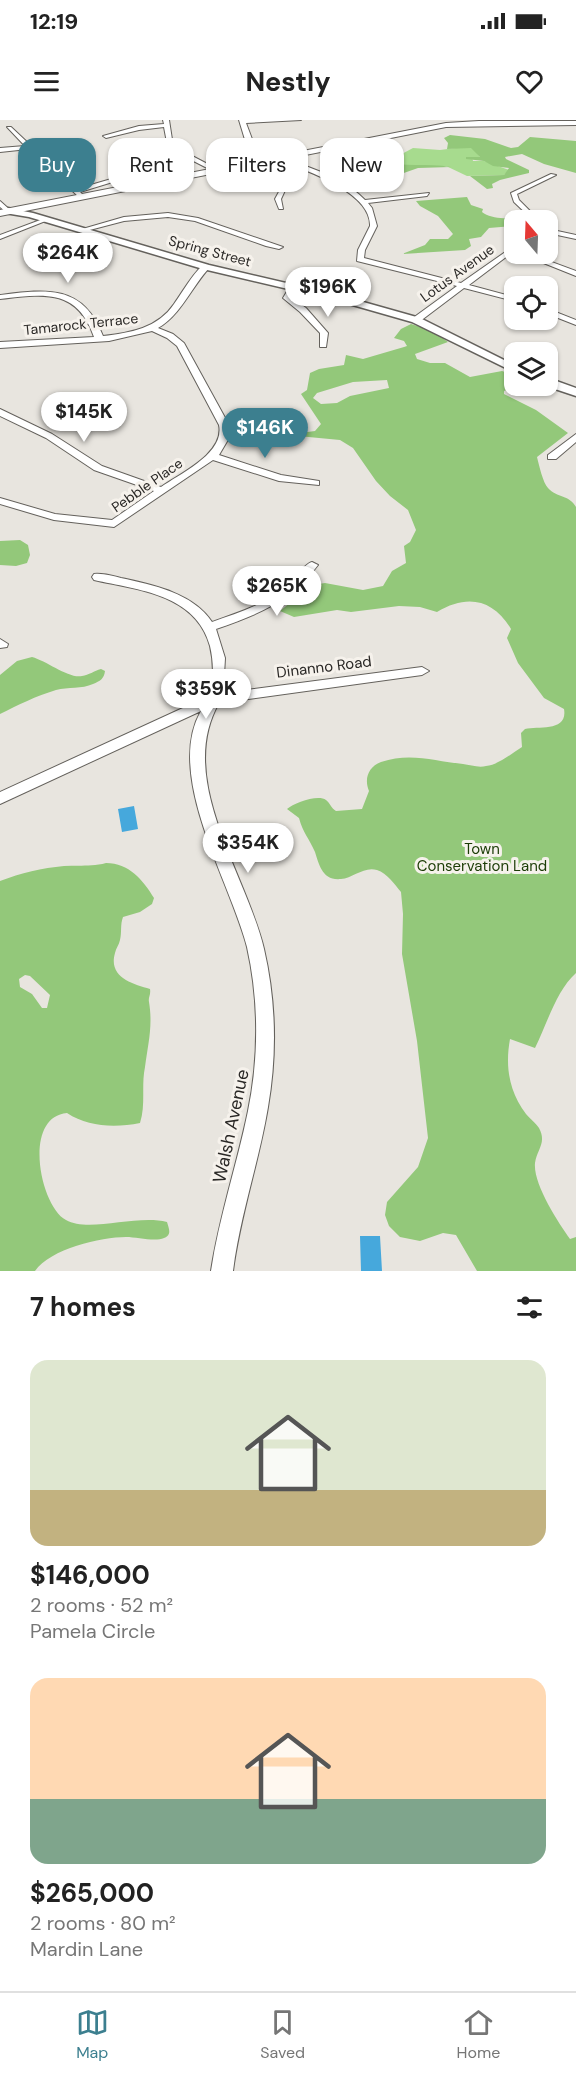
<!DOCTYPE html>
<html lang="en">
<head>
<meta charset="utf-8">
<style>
	:root { --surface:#fff; --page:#f6f6f6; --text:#222; --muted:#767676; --line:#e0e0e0; --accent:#3c7f8f }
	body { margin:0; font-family:"DM Sans",sans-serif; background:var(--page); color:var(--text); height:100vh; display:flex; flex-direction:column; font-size:22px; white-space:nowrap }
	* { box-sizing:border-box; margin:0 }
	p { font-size:20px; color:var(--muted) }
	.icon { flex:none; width:33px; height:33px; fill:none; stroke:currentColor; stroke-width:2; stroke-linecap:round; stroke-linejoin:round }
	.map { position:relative; height:1151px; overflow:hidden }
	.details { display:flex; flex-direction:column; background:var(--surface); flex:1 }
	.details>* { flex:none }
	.top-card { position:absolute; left:18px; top:18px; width:540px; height:54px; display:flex; gap:12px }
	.needle { width:39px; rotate:341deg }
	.controls { position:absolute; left:504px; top:90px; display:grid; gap:12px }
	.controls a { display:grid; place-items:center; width:54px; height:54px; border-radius:12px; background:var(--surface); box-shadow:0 2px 4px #0004; font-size:30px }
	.price { position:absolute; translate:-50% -51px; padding:0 14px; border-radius:21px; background:#fff; color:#222; font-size:20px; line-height:39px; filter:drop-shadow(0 2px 3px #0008) }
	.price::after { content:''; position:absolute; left:50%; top:36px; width:18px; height:14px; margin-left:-9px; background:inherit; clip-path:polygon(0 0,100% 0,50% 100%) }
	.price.on { background:var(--accent); color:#fff }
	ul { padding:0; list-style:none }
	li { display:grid; align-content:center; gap:12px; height:318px; padding:0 30px }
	li span { display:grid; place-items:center; height:186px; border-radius:18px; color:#555 }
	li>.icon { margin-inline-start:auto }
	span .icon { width:108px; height:108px; fill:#fffc; stroke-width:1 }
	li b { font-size:26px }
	h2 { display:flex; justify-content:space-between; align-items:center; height:72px; padding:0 30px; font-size:26px }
	.pill { padding:0 21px; border-radius:18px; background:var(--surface); box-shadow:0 2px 4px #0004; font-size:21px; line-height:54px }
	.pill.on { background:var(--accent); color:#fff }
	.status { display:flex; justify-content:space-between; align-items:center; height:42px; padding:0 30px; background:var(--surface); direction:ltr }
	.status svg { height:16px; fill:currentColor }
	header { display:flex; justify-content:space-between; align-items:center; height:78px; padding:0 30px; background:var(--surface); font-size:27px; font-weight:700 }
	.menu { display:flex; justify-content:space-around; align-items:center; height:84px; border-top:2px solid var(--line); background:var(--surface); font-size:16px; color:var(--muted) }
	.menu a { display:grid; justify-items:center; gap:3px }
	.menu .on { color:var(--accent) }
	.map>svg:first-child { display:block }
</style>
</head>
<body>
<div class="status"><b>12:19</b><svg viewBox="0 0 49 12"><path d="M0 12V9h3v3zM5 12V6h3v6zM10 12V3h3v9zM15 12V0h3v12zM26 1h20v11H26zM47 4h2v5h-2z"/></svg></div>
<header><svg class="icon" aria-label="menu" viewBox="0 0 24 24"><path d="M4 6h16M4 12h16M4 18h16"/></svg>Nestly<svg class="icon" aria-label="heart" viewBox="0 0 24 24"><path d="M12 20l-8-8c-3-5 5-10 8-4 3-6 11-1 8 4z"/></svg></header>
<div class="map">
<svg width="576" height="1151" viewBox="0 0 576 1151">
	<rect width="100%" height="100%" fill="#e8e5df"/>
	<path fill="#a7db8e" d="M464,27L473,28L480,37H472L473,41H484L509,50L504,55L467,56L446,46H405L382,43L377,36H398L413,28L440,30Z"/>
	<path fill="#93c87a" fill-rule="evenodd" d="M450,15L485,19L511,28L518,27L530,17L576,21V53L544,44L522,34L505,37L506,39L529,50V53L500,60L492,64L493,68L487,69L470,56L504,55L509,48L493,46L484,41L466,39V37H480L471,28L447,29L448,23L444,18Z
		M380,42C404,47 427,43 451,47L418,48L401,54L390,53L376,48Z
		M467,77L471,85L483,89L482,92C491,99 509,100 519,95L517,91L520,90L531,100H514V106L489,108L481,117L469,119L471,126L465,130L402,134L425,125L430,119H448L453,114L438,96L420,86L416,81Z
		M411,204L433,211L448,222L415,234L417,239L430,243H445L470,257L502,251L514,255V266H518L504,271V274L536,290L568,313L537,337C539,345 543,363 548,368C557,378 570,375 576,387V853C556,871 547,904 535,928L510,919C505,947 509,971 526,994C530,999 536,1003 539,1008C547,1023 537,1029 535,1043C533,1064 558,1102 570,1119L576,1117V1151H477L456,1115L443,1113L420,1121L400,1117L389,1106L385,1095L387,1082L418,1047L428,1018L417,921L402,834L403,794L401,772C395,765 387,753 377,750C364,746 353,758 341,759C322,761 319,744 315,732C309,718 303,713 299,698L287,689C294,683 318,674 326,680C330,683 331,688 336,691L362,689L369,671C364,659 368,647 381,642C410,632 434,641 463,644C470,645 479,648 486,646C498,645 511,634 522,627L521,613L525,609C539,606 568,612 564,589L544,578L518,543L507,518L511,509C493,479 467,474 437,492L420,487L399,486L351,492L337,490L294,497L280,491L312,465L325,463L363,470L383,466L392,451L406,443L404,426L410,422L416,410L408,390L390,376L376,361L353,328L340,320L298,316L300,313L315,311L321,304L301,274L307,270L310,253L319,249L344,245L346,235L363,239L404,227L407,226L404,221L394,218L401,209ZM387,260L389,268L350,276L337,283L321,284L313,278L317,273L353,262Z
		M20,420L28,425L30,435L27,443L16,446L0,445V421Z
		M32,537C47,541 69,559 82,556C89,555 94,551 101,549L105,551C104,559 100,561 93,564C82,569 68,567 56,570C36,576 18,585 0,594V555L17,541Z
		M106,743C129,743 143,760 154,778L152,784L140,792L123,797C120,805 122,812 120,820C119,825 116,828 115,833C108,857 132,864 150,869C151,875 148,877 149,882C153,906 148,924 145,947C141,966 146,984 140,1003C115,1008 88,1007 67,993C22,997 40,1086 66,1100C89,1113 137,1094 167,1102C169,1109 172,1115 164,1118C155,1122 137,1117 126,1117C101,1117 50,1129 35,1151H0V761C21,753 42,748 64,746C79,745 91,747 106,743ZM25,855L30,856L50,875L47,888H42L32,874L20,867L19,859Z"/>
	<path fill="#46a8dc" d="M134,686L138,709L122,712L118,689Z
		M360,1116H380L382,1151H361Z"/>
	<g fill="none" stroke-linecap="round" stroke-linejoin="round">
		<defs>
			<path id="minor" d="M163,0H169L173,26L219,50V52H215L168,28L164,7L139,10L106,18L103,16L139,6L164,4Z
				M239,0H301L246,3L255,27C290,43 337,51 365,80L429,73L427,76L368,83L372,88L377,106L365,130L364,138L461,163L514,126V131L469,165L514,177V181L464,168L419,202H413V198L457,166L357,141L358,130L370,106C372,66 281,43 251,29L246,23Z
				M7,7H11L77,69L125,55L140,46L142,38L147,39L146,47L129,57L80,72L85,77L80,78L28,29L0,32V28L25,26Z
				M238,45L287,66L281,79L283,89H279L275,79L281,68L238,47Z
				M551,54L556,55L517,74L519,80L539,100H533L514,82L511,73Z
				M0,81L10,90V92H6L0,87Z
				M168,93L198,98L283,127L279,129L266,126L195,101L168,97L124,101L82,112L79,110L124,97Z
				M43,99L48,100L0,119V115Z
				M548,109L576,115V119L548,113Z
				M521,134H530L576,151V156Z
				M203,145L210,147C192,166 181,195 158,208L173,214L184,223L229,305V318L219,335L281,355L319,361V365L279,361L213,340L114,407L54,400L0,384V378L55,394L112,400L154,371L94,350L46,318L0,296V289L52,314L102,346L161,367C181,353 225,333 219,305L177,226L167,218L152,211L109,221L0,228V222L94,217C77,168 44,174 0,179V175C47,169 83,164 103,216C130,213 158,208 174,184C184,170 191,156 203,145Z
				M291,165L298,167L291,177L306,188L328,213L326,227H320V213L300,192L283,178Z
				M548,189L576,200V205L548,194Z
				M576,314V322L556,339H548V335Z
				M312,442L318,445C292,481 257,495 216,509L225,538L223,573L422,547L429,551L422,555L219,583C175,659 247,755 264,829C276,881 277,935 268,987C259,1042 240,1095 233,1151H211C219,1097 237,1045 248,991C259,938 259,880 247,827C231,763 164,655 201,591L0,684V672L209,576C214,560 214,543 210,526C196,474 138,470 94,460L92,457L94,454C103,453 113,456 121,458C153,465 193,473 212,502C234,494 258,487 277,473C287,466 304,444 312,442Z
				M0,519L8,524L7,527L0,528Z"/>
			<path id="tertiary" d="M8,88L33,93L209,145L342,176L420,198L514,245V252L412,202L335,180L203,149L29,97L5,93V89Z
				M548,258L576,268V276L546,266Z"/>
			<path id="secondary" d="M479,1H576V5L446,7L0,96V90L446,3Z"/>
		</defs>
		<use href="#minor" stroke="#64615c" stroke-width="2"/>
		<use href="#tertiary" stroke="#64615c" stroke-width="3"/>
		<use href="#secondary" stroke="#64615c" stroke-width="2"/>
		<use href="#minor" fill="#fff" fill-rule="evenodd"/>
		<use href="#tertiary" fill="#fff" fill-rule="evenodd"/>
		<use href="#secondary" fill="#fff" fill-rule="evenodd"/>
	</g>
	<g text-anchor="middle" stroke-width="6" stroke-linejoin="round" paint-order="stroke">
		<g font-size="14" fill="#2a2826" stroke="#f6f2ec">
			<text transform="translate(210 131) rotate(15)" y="5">Spring Street</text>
			<text transform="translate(457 153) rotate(-36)" y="5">Lotus Avenue</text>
			<text transform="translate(81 204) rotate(-6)" y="5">Tamarock Terrace</text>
			<text transform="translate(147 365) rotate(-35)" y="5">Pebble Place</text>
		</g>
		<g font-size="15" fill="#2a2826" stroke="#f6f2ec">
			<text transform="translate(324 547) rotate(-7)" y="5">Dinanno Road</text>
		</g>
		<g font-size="15" fill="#1b3c05" stroke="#f6f2ec">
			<text x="482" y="734">Town<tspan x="482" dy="17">Conservation Land</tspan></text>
		</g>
		<g font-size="18" fill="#2a2826" stroke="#f6f2ec">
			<text transform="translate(231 1006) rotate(-78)" y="6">Walsh Avenue</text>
		</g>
	</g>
</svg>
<div class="controls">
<a><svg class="needle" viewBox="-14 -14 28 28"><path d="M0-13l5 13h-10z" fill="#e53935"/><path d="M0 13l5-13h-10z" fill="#767676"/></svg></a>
<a><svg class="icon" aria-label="locate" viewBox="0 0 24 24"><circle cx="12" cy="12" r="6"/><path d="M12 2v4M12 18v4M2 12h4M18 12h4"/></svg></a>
<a><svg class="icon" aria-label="layers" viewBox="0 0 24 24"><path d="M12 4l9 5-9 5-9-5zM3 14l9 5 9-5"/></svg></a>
</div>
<b class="price" style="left:68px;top:164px">$264K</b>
<b class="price" style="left:328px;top:198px">$196K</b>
<b class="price" style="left:84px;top:323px">$145K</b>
<b class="price on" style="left:265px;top:339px">$146K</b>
<b class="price" style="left:277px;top:497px">$265K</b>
<b class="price" style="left:206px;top:600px">$359K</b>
<b class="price" style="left:248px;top:754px">$354K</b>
<div class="top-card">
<a class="pill on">Buy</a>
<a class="pill">Rent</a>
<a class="pill">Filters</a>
<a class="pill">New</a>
</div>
</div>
<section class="details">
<h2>7 homes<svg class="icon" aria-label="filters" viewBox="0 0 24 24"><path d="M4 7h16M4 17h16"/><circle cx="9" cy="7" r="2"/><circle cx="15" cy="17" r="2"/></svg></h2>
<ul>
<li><span style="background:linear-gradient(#dfe7d0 70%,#c2b280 0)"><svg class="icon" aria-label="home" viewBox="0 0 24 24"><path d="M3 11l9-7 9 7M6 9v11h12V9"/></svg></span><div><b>$146,000</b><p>2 rooms · 52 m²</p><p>Pamela Circle</p></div></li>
<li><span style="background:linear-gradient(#ffd9b3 65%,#7fa58c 0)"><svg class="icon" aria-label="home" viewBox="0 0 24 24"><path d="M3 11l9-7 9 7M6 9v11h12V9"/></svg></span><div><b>$265,000</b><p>2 rooms · 80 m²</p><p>Mardin Lane</p></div></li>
</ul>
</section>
<nav class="menu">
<a class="on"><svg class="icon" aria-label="map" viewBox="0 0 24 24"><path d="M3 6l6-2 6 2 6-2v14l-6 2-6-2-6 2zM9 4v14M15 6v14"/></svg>Map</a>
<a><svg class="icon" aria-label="saved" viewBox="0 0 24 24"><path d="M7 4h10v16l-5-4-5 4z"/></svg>Saved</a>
<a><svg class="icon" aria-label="home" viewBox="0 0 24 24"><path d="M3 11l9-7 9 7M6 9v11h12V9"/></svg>Home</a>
</nav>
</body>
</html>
